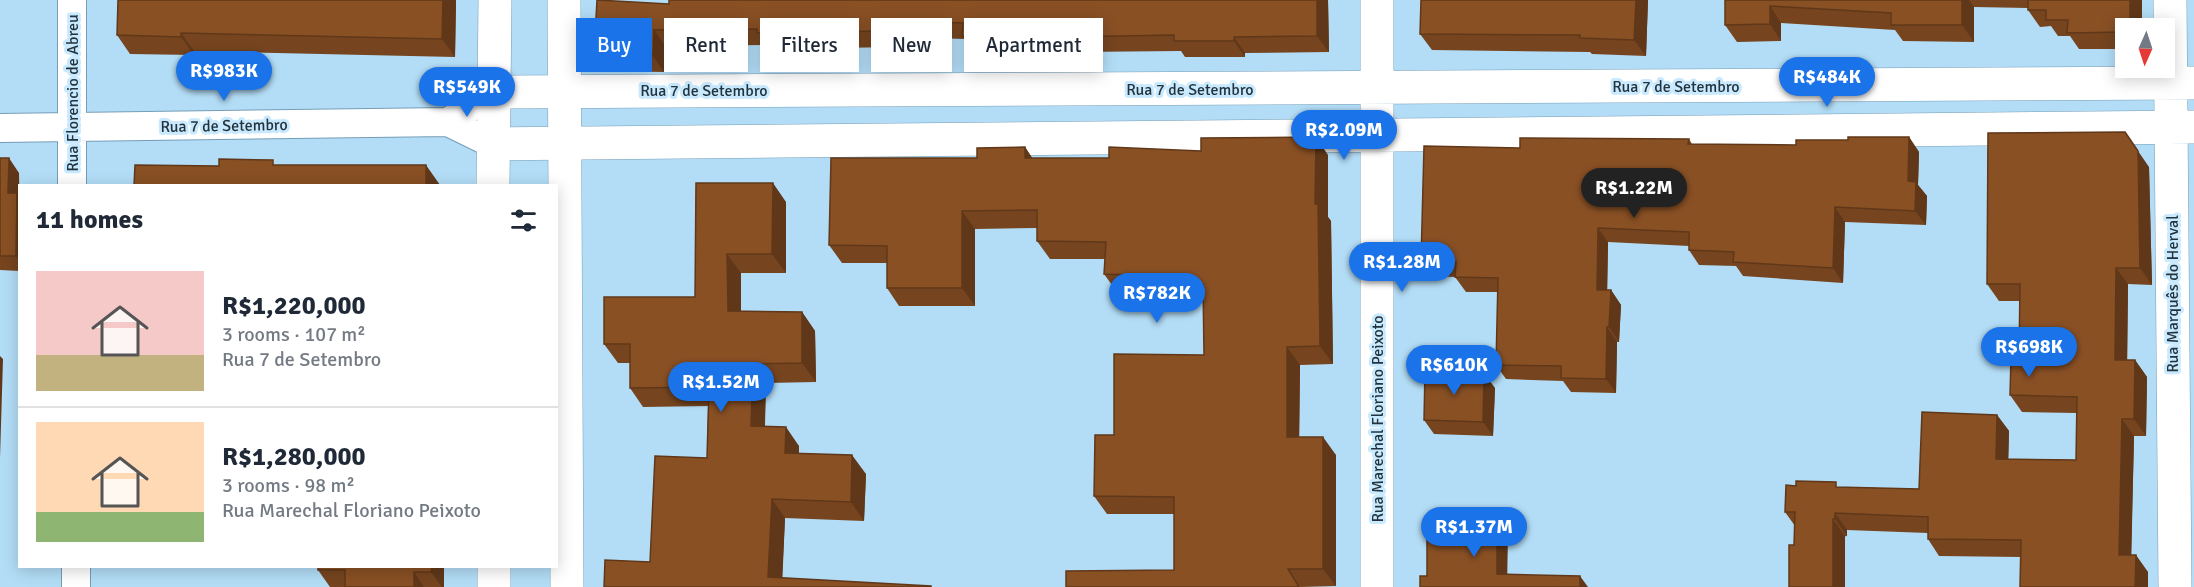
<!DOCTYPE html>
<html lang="en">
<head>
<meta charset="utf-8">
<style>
	:root { --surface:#fff; --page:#f6f6f7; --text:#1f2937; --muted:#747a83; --line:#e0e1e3; --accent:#1a73e8 }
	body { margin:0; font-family:Signika,sans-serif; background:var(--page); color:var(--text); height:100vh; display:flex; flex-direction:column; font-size:22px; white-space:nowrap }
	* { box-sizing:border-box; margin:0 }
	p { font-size:20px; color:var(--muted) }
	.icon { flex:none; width:33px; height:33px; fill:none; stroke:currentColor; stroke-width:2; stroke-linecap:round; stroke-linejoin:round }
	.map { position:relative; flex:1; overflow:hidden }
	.drawer { position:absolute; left:18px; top:184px; width:540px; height:384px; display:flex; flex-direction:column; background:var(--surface); border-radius:0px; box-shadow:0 3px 15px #0003 }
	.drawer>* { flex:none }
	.guide { position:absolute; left:576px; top:18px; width:570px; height:54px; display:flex; gap:12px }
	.needle { width:39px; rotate:183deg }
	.buttons { position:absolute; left:2115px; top:18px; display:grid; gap:12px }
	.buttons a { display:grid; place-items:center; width:60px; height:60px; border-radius:0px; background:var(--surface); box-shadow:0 3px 15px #0003; font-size:30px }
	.price { position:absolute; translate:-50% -51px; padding:0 14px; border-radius:21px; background:var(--accent); color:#fff; font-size:20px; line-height:39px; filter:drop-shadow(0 2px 3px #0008) }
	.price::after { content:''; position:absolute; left:50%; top:36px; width:18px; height:14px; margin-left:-9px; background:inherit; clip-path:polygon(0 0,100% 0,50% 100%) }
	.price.current { background:#222; color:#fff }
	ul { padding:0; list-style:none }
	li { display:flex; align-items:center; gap:18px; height:150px; padding:0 18px }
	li+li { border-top:2px solid var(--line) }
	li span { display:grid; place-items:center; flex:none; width:168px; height:120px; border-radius:0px; color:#555 }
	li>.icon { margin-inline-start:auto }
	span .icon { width:72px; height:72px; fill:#fffc; stroke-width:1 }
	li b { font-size:26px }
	h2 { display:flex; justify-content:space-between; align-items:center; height:72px; padding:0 18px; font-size:26px }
	.tag { padding:0 21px; border-radius:0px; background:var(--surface); box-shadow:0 3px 15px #0003; font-size:21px; line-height:54px }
	.tag.current { background:var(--accent); color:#fff }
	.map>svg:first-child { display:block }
</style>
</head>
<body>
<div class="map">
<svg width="2194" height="587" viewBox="0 0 2194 587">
	<rect width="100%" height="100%" fill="#b3ddf7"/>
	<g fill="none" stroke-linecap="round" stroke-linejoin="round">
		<defs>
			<path id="minor" d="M72,0V186
				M448,122L493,92
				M0,128L448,122L493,144
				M76,567V587"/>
			<path id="tertiary" d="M1377,0V587
				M2170,0L2175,587
				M493,92L2194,83
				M493,144L2194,127"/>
			<path id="secondary" d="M564,0L567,587
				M493,186L495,0
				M494,567V587"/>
		</defs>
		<use href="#minor" stroke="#769db6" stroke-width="30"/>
		<use href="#tertiary" stroke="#769db6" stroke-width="34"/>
		<use href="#secondary" stroke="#769db6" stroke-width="34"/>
		<use href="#minor" stroke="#fff" stroke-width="28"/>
		<use href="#tertiary" stroke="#fff" stroke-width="33"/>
		<use href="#secondary" stroke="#fff" stroke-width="33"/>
	</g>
	<path fill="#76451f" d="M456,0L455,57L194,51V55L130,54L117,35Z
		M669,0H1328L1329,52L1245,53V57H1185L1181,51L1075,52V59L1008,58L1005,54L974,52L964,39L899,37V47L768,49L766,45L665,46L664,72L606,71L594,55L669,4Z
		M1648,0L1646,56L1592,54L1590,52L1432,50L1420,34Z
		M1725,0H2142L2126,28V49H2079L2070,36H2058L2051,26L2040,27L2028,10V8L1974,7V42L1903,41L1895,30L1781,23V41L1737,42L1725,25Z
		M1909,137L1919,152L1918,185L1927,196L1926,225L1845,222L1843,283L1743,276L1736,266L1699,265L1689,250V246L1608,242L1607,290H1611L1621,305L1619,342H1617L1616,393L1571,392L1563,381L1506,379L1496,365L1498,292H1466L1455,277L1432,276L1421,262L1520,148L1689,139L1692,144L1796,145L1848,140Z
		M1025,147L1032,158H1109L1328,155V217L1331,221L1333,364L1300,365L1299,437L1336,455V586L1301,587L1174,570V514H1107L1094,496L1114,435L1204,355V302H1194L1189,295L1117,292L1104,274L1105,259H1050L1037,241V228L975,229V306H899L887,288V263H842L829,245L977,158Z
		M0,158L19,173L20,271L0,270Z
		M2149,167L2152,285L2128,284L2127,360H2135L2147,377L2146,436H2134L2131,555L2148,572V587H2020L2021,557L1939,556L1928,539V533L1847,530V536L1794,545L1795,526L1785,512L1839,487L1919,489L1997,415L2009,431L2008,459L2076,460L2077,413L2022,412L2010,395L2019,358L2020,301H1999L1987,284Z
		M696,183L786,202V273H741V311L802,312L815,331L816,382L766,383L765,426L799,446V454L866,474L864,521L785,518L782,578L931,586L932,587H604L650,562L707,458L708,406L643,407L630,388V363H618L604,344L695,297Z
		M1495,388L1493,436L1434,434L1424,420Z
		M318,567H444V587H330L318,570Z"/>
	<path fill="#603819" d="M443,0H456L455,57L442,39Z
		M1317,0H1328L1329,52L1317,36Z
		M1636,0H1648L1646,56L1634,40Z
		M1962,0H1969L1974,7V42L1962,25Z
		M2130,0H2142V28H2130Z
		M1770,6L1781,23V41L1770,24Z
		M888,21L899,37V47L887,31Z
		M654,30L665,46L664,72L653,56Z
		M181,33L194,51V55L181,37Z
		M1064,37L1075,52V59L1064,43Z
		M1234,37L1245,53V57L1234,41Z
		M2125,132L2149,167L2152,285L2140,268Z
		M1316,137L1328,155V217L1331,221L1333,364L1320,346L1315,204Z
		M1909,137L1919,152L1918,185L1927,196L1926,225L1915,211L1908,181Z
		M1025,147L1037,165L1025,158Z
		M9,158L19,173L20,262L16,256L8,193Z
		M426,165L440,185V186H426Z
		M773,183L786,202V273L772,254Z
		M1835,207L1845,222L1843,283L1833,268Z
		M962,211L975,229V306L962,288Z
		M1598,228L1608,242L1607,304L1597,290Z
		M727,254L741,273V330L728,311Z
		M2116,268L2128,284L2127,376L2115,360Z
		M1611,290L1621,305L1619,342L1609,327Z
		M802,312L815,331L816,382L802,363Z
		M1607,327L1617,342L1616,393L1606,379Z
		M1287,347L1300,365L1299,455L1287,437Z
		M0,356L3,359L0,458Z
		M2135,360L2147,377L2146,436L2134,419Z
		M753,364L766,383L764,445L751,426Z
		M1484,373L1495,388L1493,436L1483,422Z
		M1997,415L2009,431L2008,476L1996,459Z
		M2122,419L2134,436L2131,571L2119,555Z
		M786,427L799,446L798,472L785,453Z
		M1323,437L1336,455V586L1323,569Z
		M852,455L866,474L864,521L851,502Z
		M772,499L785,518L782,587L768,577Z
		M1835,513L1847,530V536L1835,519Z
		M1497,519L1508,534L1507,587L1497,574Z
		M1833,519L1845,536V587H1833Z
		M2136,555L2148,572V587H2135Z
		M432,567H444V587H442L431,572Z
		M414,572L424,587H414Z
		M1580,576L1588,587H1580Z"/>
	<path fill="#895024" stroke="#603819" stroke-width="1.5" d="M118,0H443L442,39L181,33V37L117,35Z
		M597,0L669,4V0H1317V36L1234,37V41H1174V35L1064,37V43L997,42V38L962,36L963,23L888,21L887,31L757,33V29L654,30L653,56L594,55Z
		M1421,0H1636L1634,40L1580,38V35L1420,34Z
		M1725,0H1962V25H1891V13L1770,6V24L1725,25Z
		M2028,0H2130V28H2126V32L2067,33L2068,20H2046V10H2028Z
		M2125,132L2138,151L2140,268H2116L2115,360H2135L2134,419H2122L2119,555H2136L2135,587H2020L2021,540L1928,539V517L1835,513V519H1833V587H1789V545H1794L1795,512H1785L1786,485L1796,486V481L1836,482V487L1919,489L1922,412L1997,415L1996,459L2076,460L2077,397L2010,395L2011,358H2019L2020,284H1987L1988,133Z
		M1316,137L1315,204H1318L1320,346L1287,347V437H1323V569H1288L1299,587H1066V571L1174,570V497L1094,496L1095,435H1114V354L1204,355L1203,284H1181V277L1104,274L1106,242L1037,241V210L962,211V288H887V246L829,245L831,158H977V148L1025,147V158H1109V147L1201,151V138Z
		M1848,137H1909L1908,181L1916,182L1915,211L1835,207L1833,268L1733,262L1734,252L1689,250V232L1598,228L1597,290H1611L1609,327H1607L1606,379L1561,378V366L1496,365L1498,278L1455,277L1456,262H1421L1424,146L1520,148V138L1689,139L1688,144L1796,145V140H1848Z
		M0,158H9L8,193H17L16,256H0Z
		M219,159L273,160V165H426V186H134L135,165L219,166Z
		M696,183H773L772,254H727L728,311L802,312V363L753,364L751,426L786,427L785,453L852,455L851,502L772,499L768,577L931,586V587H604L605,560L650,562L655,456L707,458L709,387L630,388V344H604V297H695Z
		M1425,371L1484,373L1483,422L1424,420Z
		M1427,518L1497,519V574L1580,576V587H1420V576H1427Z
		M318,567H432L431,572H414V587H345V570H318Z"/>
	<g text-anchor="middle" stroke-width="6" stroke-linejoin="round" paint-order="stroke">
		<g font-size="16" fill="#23333d" stroke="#c8e9fe">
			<text x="1676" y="92">Rua 7 de Setembro</text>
			<text x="1190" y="95">Rua 7 de Setembro</text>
			<text x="704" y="96">Rua 7 de Setembro</text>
			<text transform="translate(72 93) rotate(-90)" y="6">Rua Florencio de Abreu</text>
			<text transform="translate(224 125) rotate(-1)" y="6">Rua 7 de Setembro</text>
			<text transform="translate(2172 294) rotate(-90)" y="6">Rua Marquês do Herval</text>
			<text transform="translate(1377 419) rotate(-90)" y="6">Rua Marechal Floriano Peixoto</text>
		</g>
	</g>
</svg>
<div class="buttons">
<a><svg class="needle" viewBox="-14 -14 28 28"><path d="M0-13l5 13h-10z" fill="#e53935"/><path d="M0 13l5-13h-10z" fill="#747a83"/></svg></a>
</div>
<b class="price" style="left:224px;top:102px">R$983K</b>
<b class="price" style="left:1827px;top:108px">R$484K</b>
<b class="price" style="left:467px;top:118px">R$549K</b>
<b class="price" style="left:1344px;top:161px">R$2.09M</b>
<b class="price current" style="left:1634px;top:219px">R$1.22M</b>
<b class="price" style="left:1402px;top:293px">R$1.28M</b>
<b class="price" style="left:1157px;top:324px">R$782K</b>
<b class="price" style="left:2029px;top:378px">R$698K</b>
<b class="price" style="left:1454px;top:396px">R$610K</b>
<b class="price" style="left:721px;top:413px">R$1.52M</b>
<b class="price" style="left:1474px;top:558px">R$1.37M</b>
<div class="guide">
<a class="tag current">Buy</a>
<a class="tag">Rent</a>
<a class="tag">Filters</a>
<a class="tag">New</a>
<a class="tag">Apartment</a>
</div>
<section class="drawer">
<h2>11 homes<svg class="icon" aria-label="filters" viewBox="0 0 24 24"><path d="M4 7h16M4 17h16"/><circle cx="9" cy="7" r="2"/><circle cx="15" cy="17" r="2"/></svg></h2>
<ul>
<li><span style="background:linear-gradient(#f6c9c9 70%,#c2b280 0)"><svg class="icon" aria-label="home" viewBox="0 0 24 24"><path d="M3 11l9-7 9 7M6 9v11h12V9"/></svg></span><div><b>R$1,220,000</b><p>3 rooms · 107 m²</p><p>Rua 7 de Setembro</p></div></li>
<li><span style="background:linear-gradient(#ffd9b3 75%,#8fb573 0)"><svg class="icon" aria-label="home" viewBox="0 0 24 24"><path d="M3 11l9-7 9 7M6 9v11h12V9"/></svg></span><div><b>R$1,280,000</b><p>3 rooms · 98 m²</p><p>Rua Marechal Floriano Peixoto</p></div></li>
</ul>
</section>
</div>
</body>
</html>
